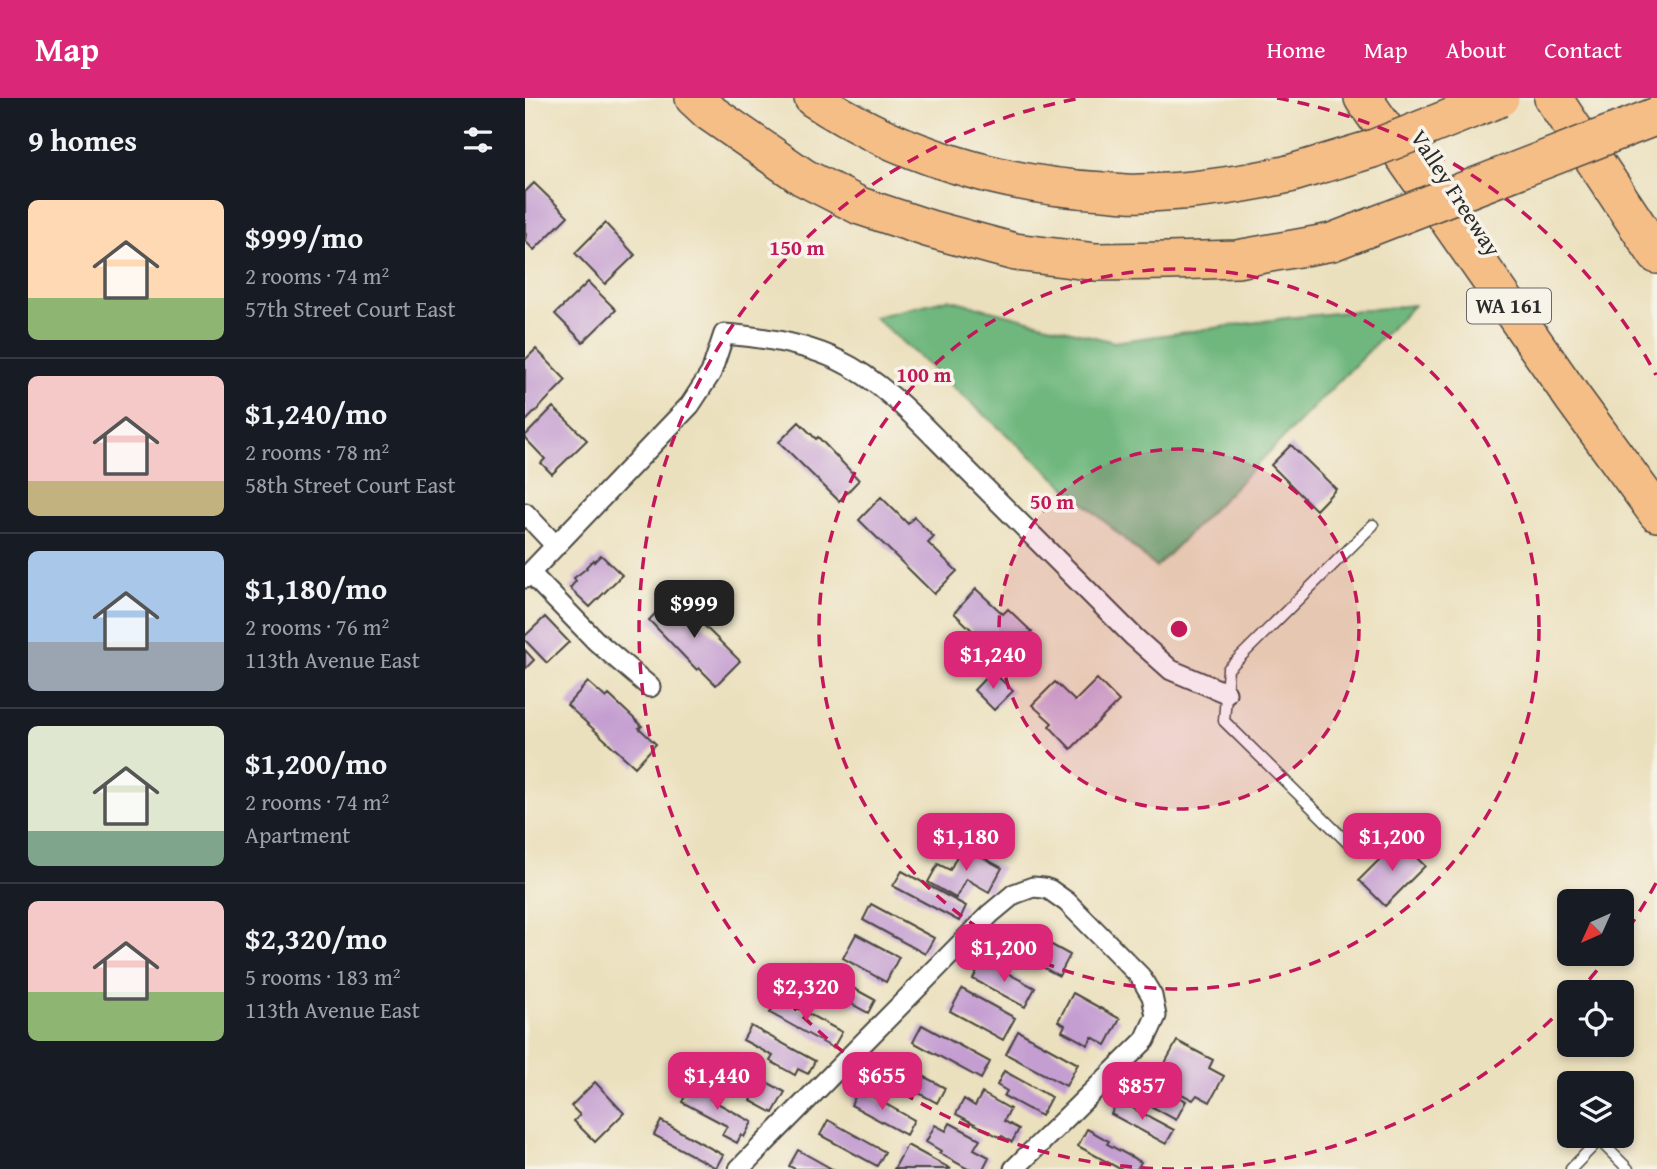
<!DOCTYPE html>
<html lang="en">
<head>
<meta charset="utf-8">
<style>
	:root { --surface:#171b24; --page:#242831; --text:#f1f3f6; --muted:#9ea1a6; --line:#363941; --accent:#db2777 }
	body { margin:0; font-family:"Gentium Book Plus",serif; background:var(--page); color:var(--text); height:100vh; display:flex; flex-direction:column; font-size:26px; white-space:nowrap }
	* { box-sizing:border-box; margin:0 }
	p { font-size:23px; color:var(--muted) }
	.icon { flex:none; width:38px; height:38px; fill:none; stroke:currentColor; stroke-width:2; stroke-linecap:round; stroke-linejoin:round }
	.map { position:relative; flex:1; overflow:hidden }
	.details { display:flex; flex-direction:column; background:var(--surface); width:525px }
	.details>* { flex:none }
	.needle { width:46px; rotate:225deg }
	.tools { position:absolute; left:1032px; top:791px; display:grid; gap:14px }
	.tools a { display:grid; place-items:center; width:77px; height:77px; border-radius:10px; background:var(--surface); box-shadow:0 4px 10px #0003; font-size:35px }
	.price { position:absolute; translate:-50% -60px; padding:0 16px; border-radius:14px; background:var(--accent); color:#fff; font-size:23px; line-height:46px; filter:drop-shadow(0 2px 4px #0008) }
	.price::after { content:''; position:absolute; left:50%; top:42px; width:21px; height:16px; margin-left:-10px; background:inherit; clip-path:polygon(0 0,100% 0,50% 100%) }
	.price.current { background:#222; color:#fff }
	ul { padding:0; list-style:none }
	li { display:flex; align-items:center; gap:21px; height:175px; padding:0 28px }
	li+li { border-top:2px solid var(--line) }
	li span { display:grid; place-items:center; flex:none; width:196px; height:140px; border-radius:10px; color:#555 }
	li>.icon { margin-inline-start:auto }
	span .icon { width:84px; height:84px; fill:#fffc; stroke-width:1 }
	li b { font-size:30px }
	h2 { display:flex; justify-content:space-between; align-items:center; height:84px; padding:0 28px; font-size:30px }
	header { display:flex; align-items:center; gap:42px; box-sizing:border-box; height:98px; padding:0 35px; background:var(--accent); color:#fff }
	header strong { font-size:33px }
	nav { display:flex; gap:38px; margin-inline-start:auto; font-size:24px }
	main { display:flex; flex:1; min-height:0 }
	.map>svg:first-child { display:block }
</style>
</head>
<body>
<header>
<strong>Map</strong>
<nav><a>Home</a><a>Map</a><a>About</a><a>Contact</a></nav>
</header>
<main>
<section class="details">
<h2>9 homes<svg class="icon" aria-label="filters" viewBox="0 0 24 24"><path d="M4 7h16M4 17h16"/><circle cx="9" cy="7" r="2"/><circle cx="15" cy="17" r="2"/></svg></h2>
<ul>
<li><span style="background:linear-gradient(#ffd9b3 70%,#8fb573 0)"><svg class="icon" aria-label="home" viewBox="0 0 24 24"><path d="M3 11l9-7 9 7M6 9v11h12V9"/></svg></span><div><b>$999/mo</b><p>2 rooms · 74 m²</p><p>57th Street Court East</p></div></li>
<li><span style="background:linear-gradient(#f6c9c9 75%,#c2b280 0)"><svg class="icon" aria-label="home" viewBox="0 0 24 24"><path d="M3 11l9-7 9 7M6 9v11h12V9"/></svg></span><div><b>$1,240/mo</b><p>2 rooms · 78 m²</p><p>58th Street Court East</p></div></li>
<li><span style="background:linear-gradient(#a9c7e8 65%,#9aa5b1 0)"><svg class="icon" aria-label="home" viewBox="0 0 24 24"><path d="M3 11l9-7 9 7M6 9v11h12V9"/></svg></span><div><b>$1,180/mo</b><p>2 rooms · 76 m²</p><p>113th Avenue East</p></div></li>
<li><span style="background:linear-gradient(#dfe7d0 75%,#7fa58c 0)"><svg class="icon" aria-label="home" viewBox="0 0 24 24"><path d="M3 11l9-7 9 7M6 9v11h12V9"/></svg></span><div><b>$1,200/mo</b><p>2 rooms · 74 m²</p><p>Apartment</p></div></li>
<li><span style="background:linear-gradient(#f6c9c9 65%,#8fb573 0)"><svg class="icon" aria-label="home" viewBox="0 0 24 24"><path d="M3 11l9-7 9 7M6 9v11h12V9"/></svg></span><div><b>$2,320/mo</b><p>5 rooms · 183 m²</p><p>113th Avenue East</p></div></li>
</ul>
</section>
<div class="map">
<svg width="1132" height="1071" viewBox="0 0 1132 1071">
	<rect width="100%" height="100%" fill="#f7f3e8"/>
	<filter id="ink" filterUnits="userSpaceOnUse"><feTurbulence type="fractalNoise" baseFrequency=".0143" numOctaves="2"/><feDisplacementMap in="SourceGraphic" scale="14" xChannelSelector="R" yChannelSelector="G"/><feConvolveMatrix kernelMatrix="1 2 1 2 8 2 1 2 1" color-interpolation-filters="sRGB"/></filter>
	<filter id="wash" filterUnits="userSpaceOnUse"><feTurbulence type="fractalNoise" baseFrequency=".00686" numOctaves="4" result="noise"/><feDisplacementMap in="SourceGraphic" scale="28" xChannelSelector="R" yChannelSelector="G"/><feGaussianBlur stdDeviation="1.57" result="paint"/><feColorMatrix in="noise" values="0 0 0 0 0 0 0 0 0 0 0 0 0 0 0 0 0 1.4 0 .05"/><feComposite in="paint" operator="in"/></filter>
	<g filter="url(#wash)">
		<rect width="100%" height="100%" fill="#ebe0bd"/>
		<path fill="#70b77e" stroke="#4e7154" stroke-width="2" d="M423,201L589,244L761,220L889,207L631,469L349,219Z"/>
		<g id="blocks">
			<path fill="#c49ed1" d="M9,85L43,118L9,152L0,143L1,136L0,135V94Z
				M80,125L110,157L80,186L50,155Z
				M63,184L91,212L58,244L30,216Z
				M11,251L41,282L0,324V262Z
				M28,309L62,342L27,376L16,365L20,361L0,340V338Z
				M274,324L291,341L293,339L334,382L314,403L254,344Z
				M766,347L811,391L791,412L746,367Z
				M356,399L383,426L389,419L409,439L403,445L432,473L409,496L334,422Z
				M76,457L97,477L65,509L45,490L51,483L49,480L62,470L61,469L68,462L69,464Z
				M451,491L478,516L483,511L507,534L479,563L429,515Z
				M148,497L215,563L191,587L174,570L172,572L124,522Z
				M20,519L44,544L22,565L0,542V538Z
				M0,552L9,562L0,571Z
				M467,573L488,593L469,612L449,592Z
				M572,581L594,603L546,651L524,628L527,625L507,607L530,584L550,603Z
				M63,584L81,600L84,597L117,628L114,630L131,646L110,669L42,607Z
				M874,742L900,768L860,808L834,782Z
				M437,748L477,770L464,794L441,781L431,800L403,784L413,766L425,772Z
				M377,773L441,808L434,823L368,788Z
				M346,806L409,840L400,856L338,822Z
				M494,829L545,857L534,878L482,850Z
				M331,836L374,859L361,884L318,860Z
				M458,862L510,890L500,909L448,881Z
				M284,866L350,902L343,915L277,879Z
				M437,891L490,920L478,942L425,913Z
				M548,895L595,921L581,947L567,939L563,947L537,933L540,927L533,923Z
				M254,900L317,934L308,950L245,915Z
				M397,927L465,964L456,981L388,944Z
				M226,928L290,963L283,976L273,971L270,977L245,963L248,958L218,942Z
				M493,933L553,966L541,988L481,956Z
				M652,943L688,962L684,970L699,978L685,1004L672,997L668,1002L647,991L650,985L634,976Z
				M379,958L393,966L389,973L420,990L412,1005L357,975L364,961L375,967Z
				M196,959L260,994L248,1015L226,1003L229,996L188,973Z
				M479,973L526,999L516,1018L479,998L482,993L472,987Z
				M168,983L188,994L185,1001L227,1024L219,1039L216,1037L212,1045L197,1037L202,1028L157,1004Z
				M70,984L99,1015L70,1044L49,1023L55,1017L46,1008Z
				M632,987L661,1003L651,1022L622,1006Z
				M334,991L389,1022L381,1037L326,1007Z
				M457,995L485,1011L479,1023L494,1031L487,1044L477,1038L476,1040L431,1016L439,1001L450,1008Z
				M593,1002L649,1032L641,1046L586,1016Z
				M303,1022L360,1054L352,1068L295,1037Z
				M136,1023L198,1057L191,1070L129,1037Z
				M425,1025L455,1041L449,1051L464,1059L458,1071H443L414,1055L416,1053L401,1044L410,1027L421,1033Z
				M562,1031L584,1043L582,1046L616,1064L612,1071H595L553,1048Z
				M382,1047L426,1071H369Z
				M273,1052L307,1071H270L264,1068Z"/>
		</g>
	</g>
	<g filter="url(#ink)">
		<use href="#blocks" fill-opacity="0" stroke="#484641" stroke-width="2"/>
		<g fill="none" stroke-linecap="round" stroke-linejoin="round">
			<defs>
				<path id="lane" d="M825,747L699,623L703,571L848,427
					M1046,1071L1074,1042L1103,1071"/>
				<path id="street" d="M0,415L31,448
					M5,475L71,543L125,589
					M0,480L165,307L186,275L199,236C238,239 278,245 313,262C362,285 401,332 439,369C496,426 552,482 609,539L646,572L701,595
					M214,1071L465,816L489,796L508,789L519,790L525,792L542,804L615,878L627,898L631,918L620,942L489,1071"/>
				<path id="highway" d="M169,0L184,14L278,79L335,108L405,131L490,154L571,164L644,163L712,161L807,144
					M288,0C372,56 478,88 579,93C591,94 604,96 616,95C667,94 715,87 764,76
					M838,0L1048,300L1132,415
					M1028,0L1132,157"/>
			</defs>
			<use href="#lane" stroke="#484641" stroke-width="13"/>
			<use href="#street" stroke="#484641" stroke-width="23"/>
			<use href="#highway" stroke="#484641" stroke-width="40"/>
			<use href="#lane" stroke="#fff" stroke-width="10"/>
			<use href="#street" stroke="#fff" stroke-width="19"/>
			<use href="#highway" stroke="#f6be87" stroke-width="37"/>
			<defs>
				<path id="highway-bridge" d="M764,76L847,51L975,0
					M807,144L1132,18"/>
			</defs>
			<use href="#highway-bridge" stroke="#484641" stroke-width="40" stroke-linecap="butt"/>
			<use href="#highway-bridge" stroke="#f6be87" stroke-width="37"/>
		</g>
	</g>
	<circle cx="654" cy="531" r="180" fill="#c2185b" fill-opacity=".12"/>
	<g fill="none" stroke="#c2185b" stroke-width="3.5" stroke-dasharray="12 9">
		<circle cx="654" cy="531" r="180"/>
		<circle cx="654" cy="531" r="360"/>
		<path d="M1131 785A540 540 0 0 1 1099 837M1085 856A540 540 0 0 1 1055 892M1042 906A540 540 0 0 1 659 1071M649 1071A540 540 0 0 1 556 0M752 0A540 540 0 0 1 1131 277"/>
	</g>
	<g text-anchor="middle" stroke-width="7" stroke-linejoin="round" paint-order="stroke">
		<rect fill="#f7f3e8" stroke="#686764" stroke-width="2" x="942" y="190.5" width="84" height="35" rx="5"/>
		<g font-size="21" font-weight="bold" fill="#2b2b2b">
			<text x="984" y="215">WA 161</text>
		</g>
		<g font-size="23" fill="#2b2b2b" stroke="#f7f3e8">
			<text transform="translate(931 95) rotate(57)" y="8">Valley Freeway</text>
		</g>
	</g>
	<circle cx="654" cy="531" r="10" fill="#c2185b" stroke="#f7f3e8" stroke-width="3.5"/>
	<g font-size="21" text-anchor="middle" font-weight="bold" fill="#c2185b" stroke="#f7f3e8" stroke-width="7" stroke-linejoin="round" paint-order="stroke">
		<text x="272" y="157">150 m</text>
		<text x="399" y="284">100 m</text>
		<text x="527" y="411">50 m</text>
	</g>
</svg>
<div class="tools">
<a><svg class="needle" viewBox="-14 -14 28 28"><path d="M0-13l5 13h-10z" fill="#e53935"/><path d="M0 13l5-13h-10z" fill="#9ea1a6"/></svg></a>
<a><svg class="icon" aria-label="locate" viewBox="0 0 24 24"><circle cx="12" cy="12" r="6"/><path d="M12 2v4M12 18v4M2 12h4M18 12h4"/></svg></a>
<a><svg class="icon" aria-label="layers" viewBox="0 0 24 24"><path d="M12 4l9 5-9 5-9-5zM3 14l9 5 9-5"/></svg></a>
</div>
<b class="price current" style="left:169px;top:542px">$999</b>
<b class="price" style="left:468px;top:593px">$1,240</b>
<b class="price" style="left:441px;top:775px">$1,180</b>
<b class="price" style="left:867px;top:775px">$1,200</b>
<b class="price" style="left:479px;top:886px">$1,200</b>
<b class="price" style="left:281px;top:925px">$2,320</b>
<b class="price" style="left:192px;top:1014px">$1,440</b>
<b class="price" style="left:357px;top:1014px">$655</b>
<b class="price" style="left:617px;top:1024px">$857</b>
</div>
</main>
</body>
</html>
